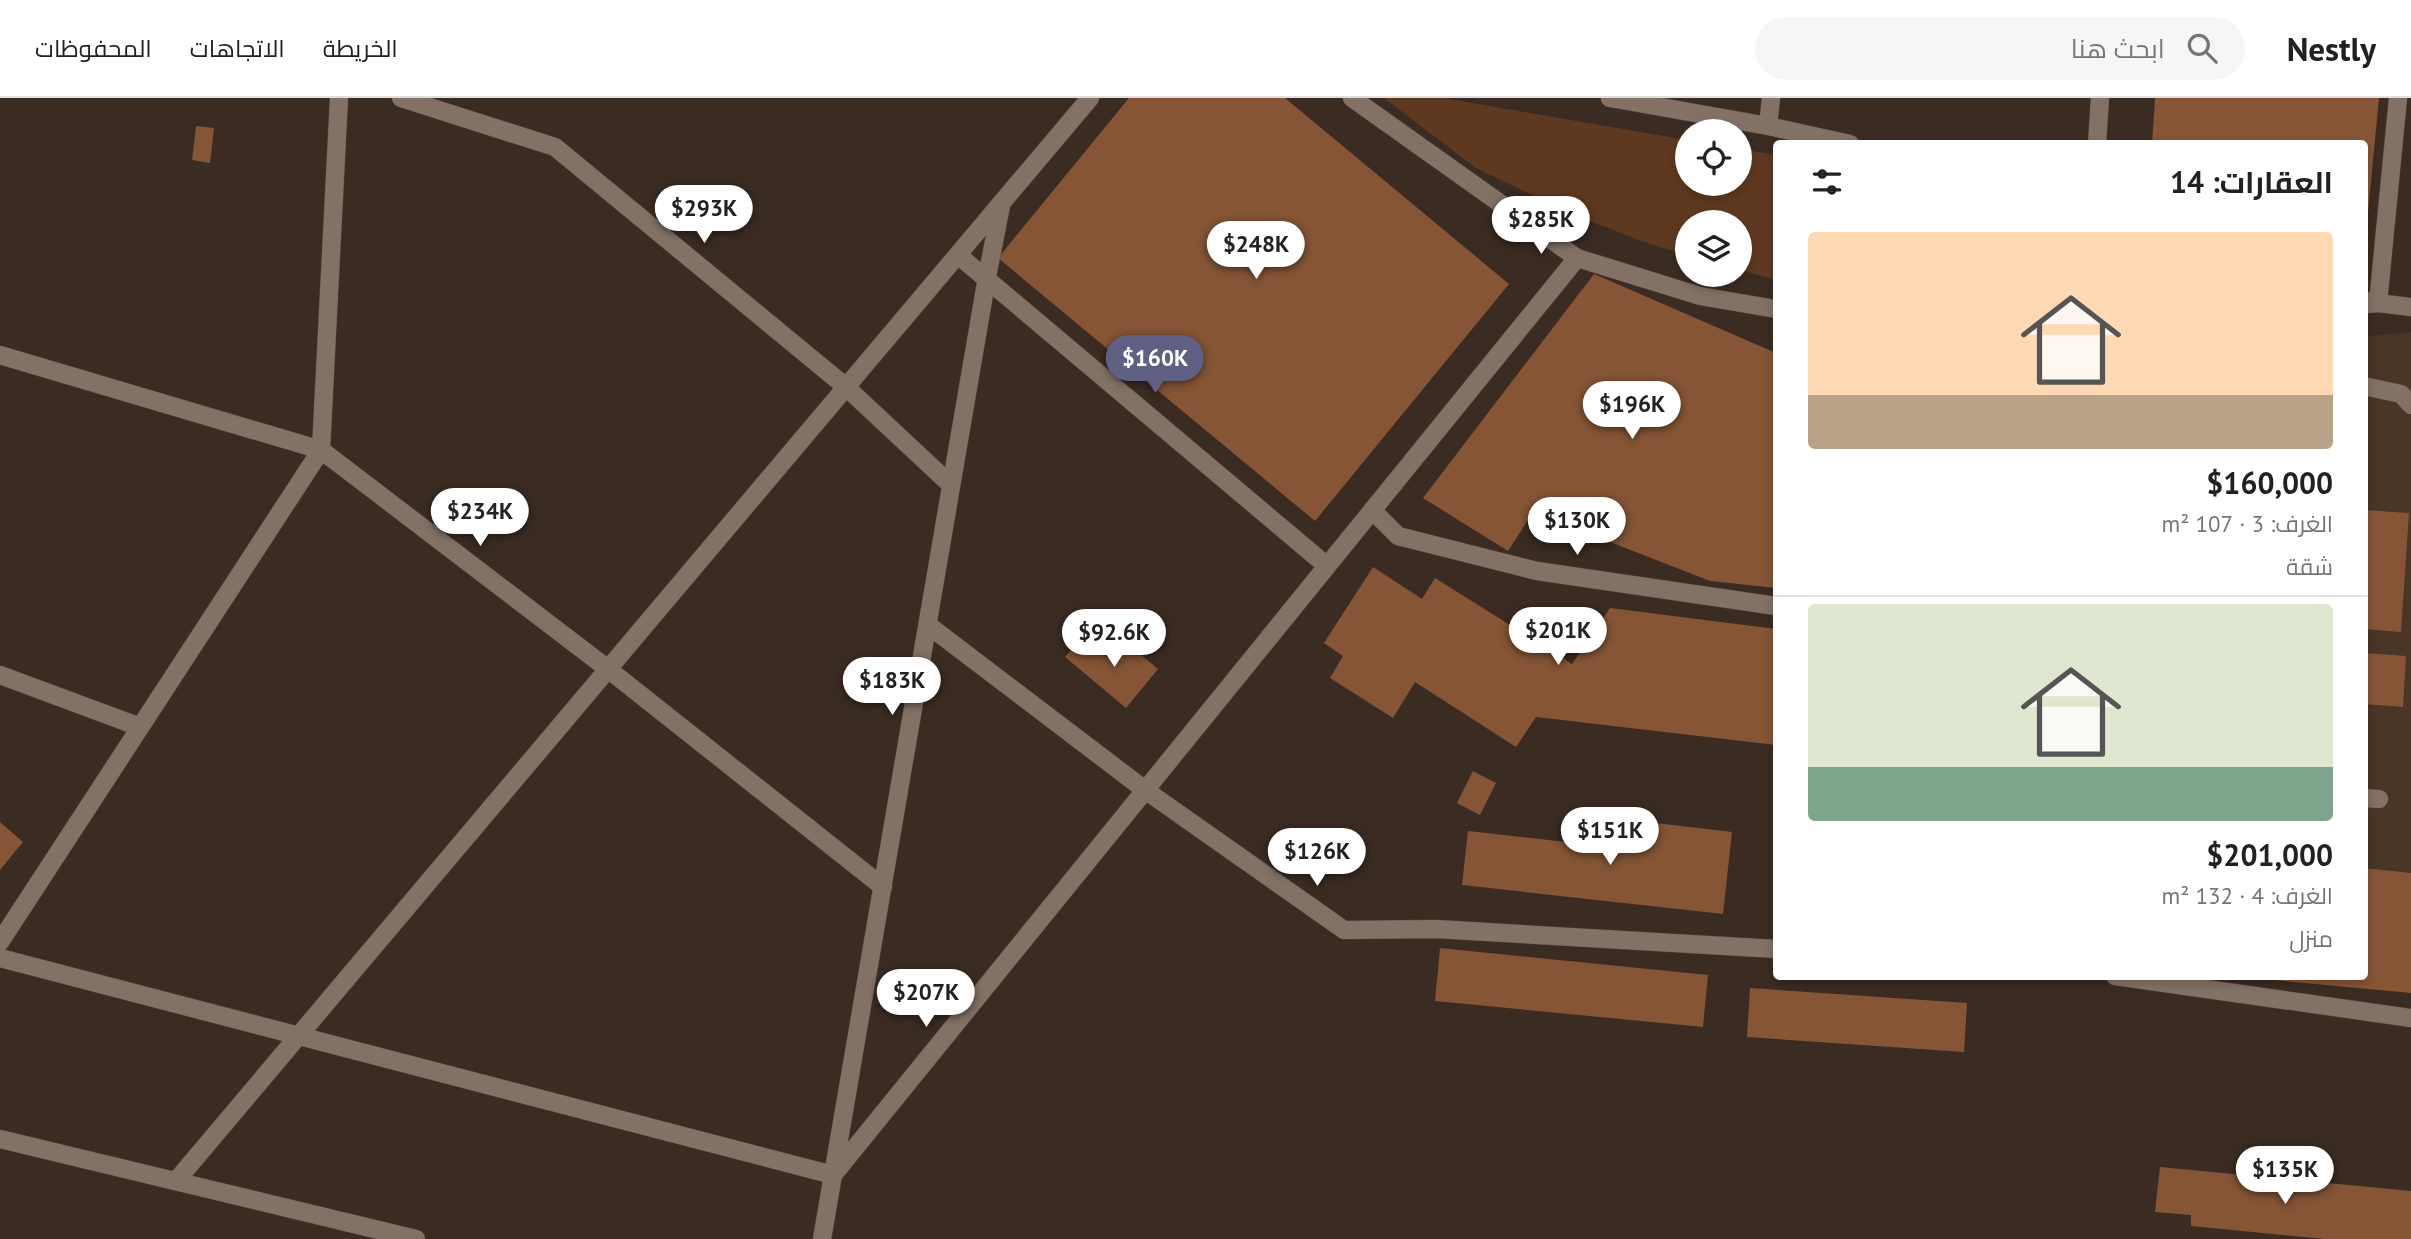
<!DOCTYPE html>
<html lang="ar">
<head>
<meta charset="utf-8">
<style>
	:root { --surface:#fff; --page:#f6f6f6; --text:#202124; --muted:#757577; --line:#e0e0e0; --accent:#606084 }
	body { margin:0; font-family:"PT Sans",Cairo,sans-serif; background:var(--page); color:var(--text); direction:rtl; height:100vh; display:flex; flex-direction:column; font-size:26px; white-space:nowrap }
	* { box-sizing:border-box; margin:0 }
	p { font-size:23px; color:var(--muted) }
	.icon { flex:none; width:38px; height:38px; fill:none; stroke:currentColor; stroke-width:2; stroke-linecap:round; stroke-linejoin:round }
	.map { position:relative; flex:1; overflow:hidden; direction:ltr }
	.side { position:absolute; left:1773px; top:42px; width:595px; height:840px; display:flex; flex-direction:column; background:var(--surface); border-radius:7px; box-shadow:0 4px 10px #0003; direction:rtl }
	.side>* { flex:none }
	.tools { position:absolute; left:1675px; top:21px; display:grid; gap:14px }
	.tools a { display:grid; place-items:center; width:77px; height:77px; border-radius:50%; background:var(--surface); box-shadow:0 4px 10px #0003; font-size:35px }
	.price { position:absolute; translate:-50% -60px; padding:0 16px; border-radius:24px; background:#fff; color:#222; font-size:23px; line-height:46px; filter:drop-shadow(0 2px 4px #0008) }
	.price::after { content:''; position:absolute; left:50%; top:42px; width:21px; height:16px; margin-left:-10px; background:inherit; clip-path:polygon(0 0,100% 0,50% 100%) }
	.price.on { background:var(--accent); color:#fff }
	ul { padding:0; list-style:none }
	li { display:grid; align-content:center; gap:14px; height:371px; padding:0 35px }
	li+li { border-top:2px solid var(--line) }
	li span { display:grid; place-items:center; height:217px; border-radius:7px; color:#555 }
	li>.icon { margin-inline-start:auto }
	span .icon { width:126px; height:126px; fill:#fffc; stroke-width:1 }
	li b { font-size:30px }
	h2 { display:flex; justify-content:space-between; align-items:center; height:84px; padding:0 35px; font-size:30px }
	header { display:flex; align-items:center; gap:42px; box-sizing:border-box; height:98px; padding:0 35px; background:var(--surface); border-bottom:2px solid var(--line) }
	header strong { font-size:33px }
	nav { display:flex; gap:38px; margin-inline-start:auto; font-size:24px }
	.search { width:490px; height:63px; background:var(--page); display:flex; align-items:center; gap:18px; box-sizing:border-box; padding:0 24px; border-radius:38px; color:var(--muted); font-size:26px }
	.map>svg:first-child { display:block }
</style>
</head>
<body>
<header>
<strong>Nestly</strong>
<div class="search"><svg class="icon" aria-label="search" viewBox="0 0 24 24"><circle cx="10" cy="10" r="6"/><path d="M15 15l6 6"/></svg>ابحث هنا</div>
<nav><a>الخريطة</a><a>الاتجاهات</a><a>المحفوظات</a></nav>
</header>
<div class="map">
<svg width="2411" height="1141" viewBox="0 0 2411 1141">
	<rect width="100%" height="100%" fill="#3b2c23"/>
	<path fill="#4a3527" d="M2411,234V775L2364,770V239Z"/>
	<path fill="#5f391f" d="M1384,0H1443L1687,42V86H1740V51L1776,57V182L1740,172V124H1687V157L1650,146L1574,117L1476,70Z"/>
	<path fill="#855535" d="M1129,0H1285L1509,186L1315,423L998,160Z
		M2155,0H2379L2366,135H2364V46H2152Z
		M196,28L214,30L210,65L192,62Z
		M1594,176L1776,255V490L1710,483L1533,414L1508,453L1423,400Z
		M2364,412L2409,415L2401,534L2364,531Z
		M1373,469L1422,501L1435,480L1572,566L1610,510L1776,531V647L1536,619L1516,649L1415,584L1393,620L1330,580L1343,558L1324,545Z
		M1082,539L1108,560L1123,542L1158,571L1126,610L1065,559Z
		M2364,555L2406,558L2403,609L2364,606Z
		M1473,673L1496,685L1480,717L1457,705Z
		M1622,721L1732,734L1723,816L1462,787L1468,733L1619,750Z
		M0,724L23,744L0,772Z
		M2364,770L2411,775V895L2253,880V878H2364Z
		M1440,850L1708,877L1703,929L1435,903Z
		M1750,890L1967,905L1964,954L1747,939Z
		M2160,1069L2411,1093V1141H2324L2191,1128V1117L2155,1114Z"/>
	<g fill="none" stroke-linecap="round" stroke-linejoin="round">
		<defs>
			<path id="lane" d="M2364,288L2401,296L2411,307
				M2364,700L2379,701"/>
			<path id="street" d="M401,0L555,49L846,289L951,387
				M1352,0L1577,160L1700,198L1776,211
				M1610,0L1768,28L1850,46
				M1768,28L1771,0
				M2097,46L2100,0
				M958,157L1327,468
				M2364,203L2378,205L2398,0
				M2368,206L2378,205L2411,209
				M0,257L321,352L608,571L883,789
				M1372,412L1398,438L1537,473L1776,508
				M928,527L1145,692L1344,832L1436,831L1776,851
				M0,577L140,629
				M0,844L321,352L339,0
				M0,860L833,1077L1577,160
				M2115,878L2411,920
				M0,1041L416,1141
				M176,1083L1090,0
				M822,1141L987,179L1001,108"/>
		</defs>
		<use href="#lane" stroke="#584b43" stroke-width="19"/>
		<use href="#street" stroke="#584b43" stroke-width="19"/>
		<use href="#lane" stroke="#837166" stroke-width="18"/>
		<use href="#street" stroke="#837166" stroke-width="18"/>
	</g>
</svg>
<div class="tools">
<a><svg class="icon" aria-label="locate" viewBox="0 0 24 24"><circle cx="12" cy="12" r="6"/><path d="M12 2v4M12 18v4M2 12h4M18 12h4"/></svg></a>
<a><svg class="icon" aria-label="layers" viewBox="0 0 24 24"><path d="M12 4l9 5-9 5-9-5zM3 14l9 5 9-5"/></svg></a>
</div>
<b class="price" style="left:704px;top:147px">$293K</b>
<b class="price" style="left:1541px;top:158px">$285K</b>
<b class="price" style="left:1256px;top:183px">$248K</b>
<b class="price on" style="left:1155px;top:297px">$160K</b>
<b class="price" style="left:1632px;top:343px">$196K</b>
<b class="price" style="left:480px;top:450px">$234K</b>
<b class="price" style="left:1577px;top:459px">$130K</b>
<b class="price" style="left:1558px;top:569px">$201K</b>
<b class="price" style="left:1114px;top:571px">$92.6K</b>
<b class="price" style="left:892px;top:619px">$183K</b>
<b class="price" style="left:1610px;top:769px">$151K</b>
<b class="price" style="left:1317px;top:790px">$126K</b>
<b class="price" style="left:926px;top:931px">$207K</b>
<b class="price" style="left:2285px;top:1108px">$135K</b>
<section class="side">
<h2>العقارات: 14<svg class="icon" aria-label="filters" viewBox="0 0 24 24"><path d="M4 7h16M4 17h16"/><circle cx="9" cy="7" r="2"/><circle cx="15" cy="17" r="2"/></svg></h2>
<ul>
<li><span style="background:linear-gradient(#ffd9b3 75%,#b9a48a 0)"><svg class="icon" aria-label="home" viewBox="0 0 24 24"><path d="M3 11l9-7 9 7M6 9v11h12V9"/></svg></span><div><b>$160,000</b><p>الغرف: 3 · 107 m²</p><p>شقة</p></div></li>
<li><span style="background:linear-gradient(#dfe7d0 75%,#7fa58c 0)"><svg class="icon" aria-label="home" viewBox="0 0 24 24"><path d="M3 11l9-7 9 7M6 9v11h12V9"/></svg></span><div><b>$201,000</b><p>الغرف: 4 · 132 m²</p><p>منزل</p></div></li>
</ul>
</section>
</div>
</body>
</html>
